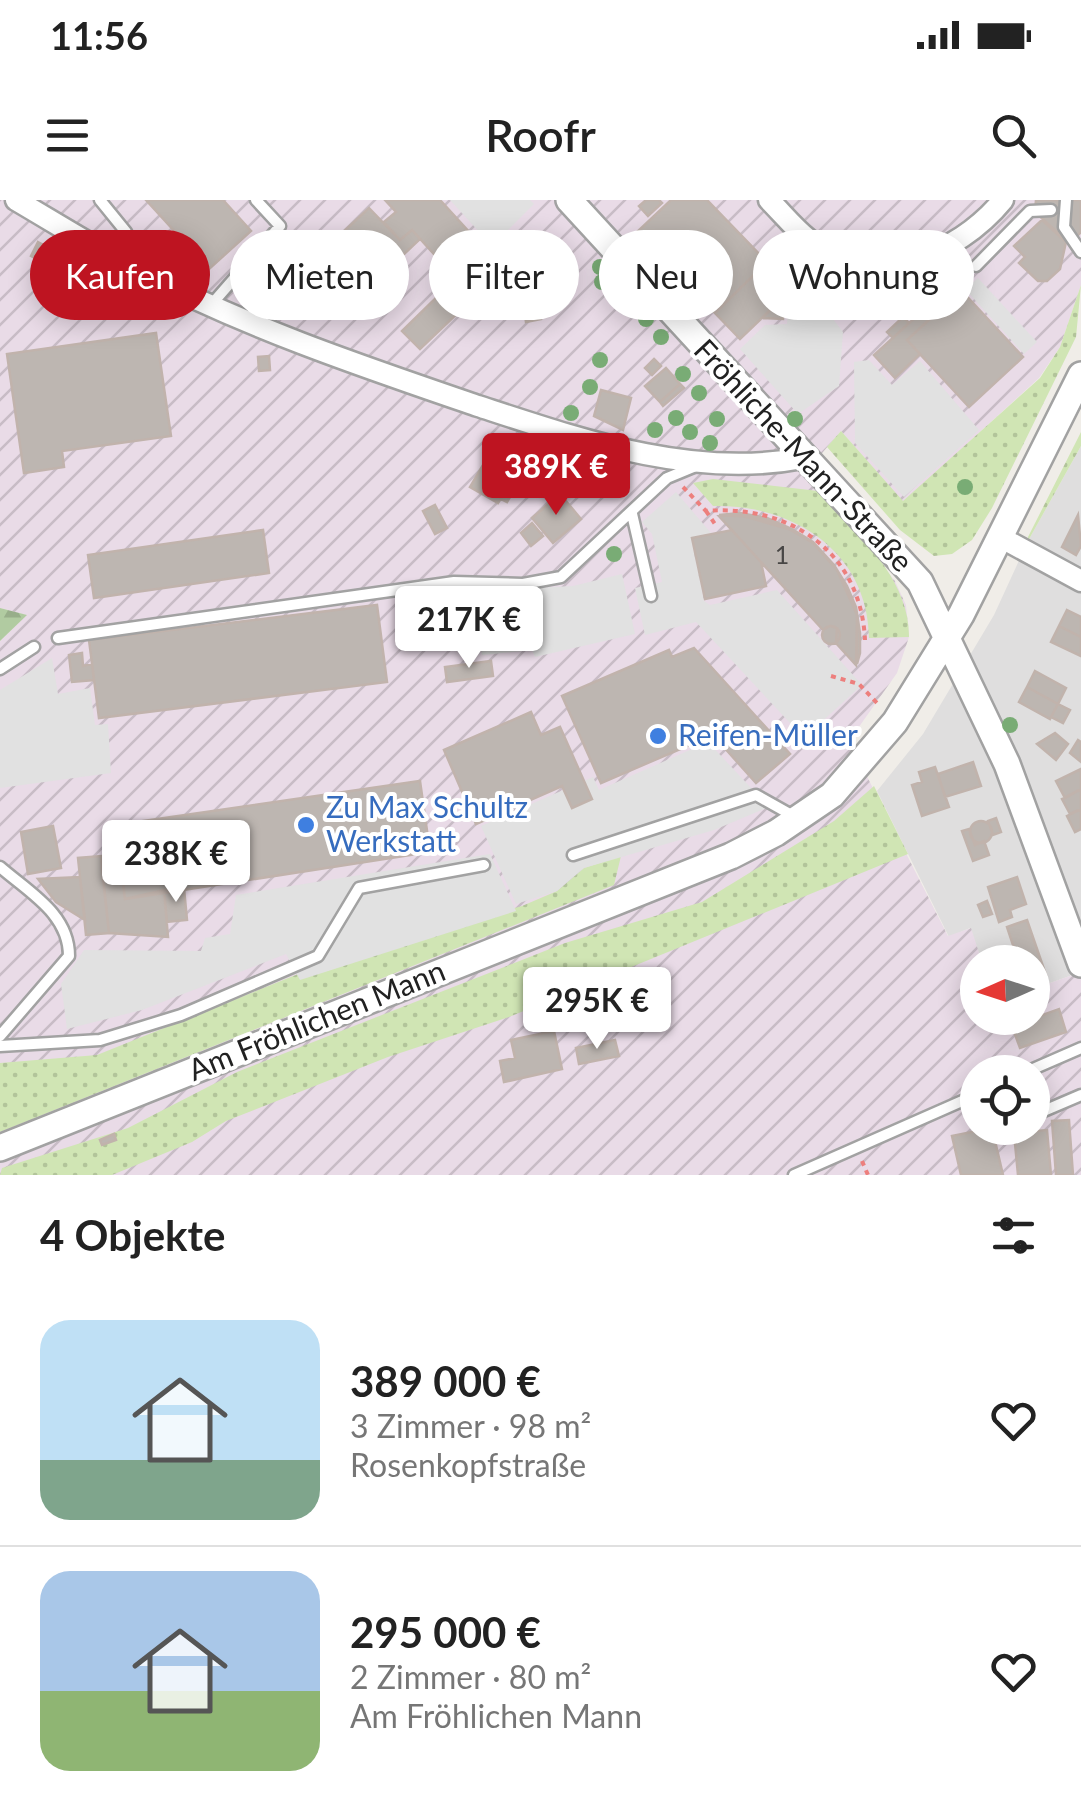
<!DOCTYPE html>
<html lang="de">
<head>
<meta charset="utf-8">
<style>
	:root { --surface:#fff; --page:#f6f6f6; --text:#222; --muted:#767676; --line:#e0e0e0; --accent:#be1421 }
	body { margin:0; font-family:Lato,sans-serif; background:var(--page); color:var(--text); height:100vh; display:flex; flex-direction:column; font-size:38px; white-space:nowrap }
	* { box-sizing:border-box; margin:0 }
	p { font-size:32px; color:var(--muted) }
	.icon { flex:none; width:55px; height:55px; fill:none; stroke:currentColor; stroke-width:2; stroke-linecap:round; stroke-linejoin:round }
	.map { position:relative; height:975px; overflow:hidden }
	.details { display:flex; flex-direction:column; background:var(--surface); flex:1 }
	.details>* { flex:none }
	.banner { position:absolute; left:30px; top:30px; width:1022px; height:90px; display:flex; gap:20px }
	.needle { width:65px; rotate:267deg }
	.buttons { position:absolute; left:960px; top:745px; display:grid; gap:20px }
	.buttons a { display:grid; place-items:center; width:90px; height:90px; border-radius:50%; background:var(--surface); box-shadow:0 5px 25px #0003; font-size:50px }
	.price { position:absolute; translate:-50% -85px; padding:0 22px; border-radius:10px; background:#fff; color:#222; font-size:32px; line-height:65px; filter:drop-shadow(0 2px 5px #0008) }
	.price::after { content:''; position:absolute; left:50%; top:60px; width:30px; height:22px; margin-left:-15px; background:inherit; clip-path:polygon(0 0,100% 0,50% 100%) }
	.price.selected { background:var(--accent); color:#fff }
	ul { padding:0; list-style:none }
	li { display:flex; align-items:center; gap:30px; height:250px; padding:0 40px }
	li+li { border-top:2px solid var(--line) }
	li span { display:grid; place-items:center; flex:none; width:280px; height:200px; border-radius:30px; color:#555 }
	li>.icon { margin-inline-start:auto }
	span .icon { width:120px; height:120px; fill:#fffc; stroke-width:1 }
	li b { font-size:42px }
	h2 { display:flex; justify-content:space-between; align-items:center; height:120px; padding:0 40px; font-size:42px }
	.chip { padding:0 35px; border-radius:45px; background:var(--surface); box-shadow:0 5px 25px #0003; font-size:35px; line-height:90px }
	.chip.selected { background:var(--accent); color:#fff }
	.status { display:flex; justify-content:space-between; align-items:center; height:70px; padding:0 50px; background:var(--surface); direction:ltr }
	.status svg { height:28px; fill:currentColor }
	header { display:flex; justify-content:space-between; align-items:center; height:130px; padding:0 40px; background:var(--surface); font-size:45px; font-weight:600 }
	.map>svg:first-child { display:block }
</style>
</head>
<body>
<div class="status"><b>11:56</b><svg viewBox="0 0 49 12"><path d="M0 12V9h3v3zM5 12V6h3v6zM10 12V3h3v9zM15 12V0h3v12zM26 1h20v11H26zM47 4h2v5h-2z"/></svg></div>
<header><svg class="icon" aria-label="menu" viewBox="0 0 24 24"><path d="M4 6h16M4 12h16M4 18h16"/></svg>Roofr<svg class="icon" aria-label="search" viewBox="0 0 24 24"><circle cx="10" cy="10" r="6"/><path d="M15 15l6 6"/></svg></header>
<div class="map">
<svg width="1081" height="975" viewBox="0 0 1081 975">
	<defs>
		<pattern id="industrial-furrows" width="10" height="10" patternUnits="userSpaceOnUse" patternTransform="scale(2.5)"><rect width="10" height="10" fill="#e9dbe7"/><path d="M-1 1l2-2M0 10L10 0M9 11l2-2" fill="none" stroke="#c8bcc6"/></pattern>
		<pattern id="grass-dots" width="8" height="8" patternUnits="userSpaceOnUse" patternTransform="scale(2.5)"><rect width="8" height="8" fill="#d0e5b4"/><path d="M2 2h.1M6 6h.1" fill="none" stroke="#b2c49a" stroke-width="1.8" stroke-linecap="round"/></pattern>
		<pattern id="forest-firs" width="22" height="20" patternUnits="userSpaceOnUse" patternTransform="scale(2.5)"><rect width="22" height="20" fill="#b1cba1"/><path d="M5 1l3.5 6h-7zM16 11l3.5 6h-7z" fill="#98ae8a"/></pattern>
	</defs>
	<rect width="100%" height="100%" fill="#f0ede8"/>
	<path fill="#dfdede" d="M1081,246V772L1033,789L1032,762H982L970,728L949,737L877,591L923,534L994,415L1028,341Z"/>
	<path fill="url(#industrial-furrows)" fill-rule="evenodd" d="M0,0H1081V85L1060,147L1039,178L903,302L841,231L805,273L895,381L906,405L909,437L897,473L849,541L948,736L971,728L982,762H978V818H1032L1033,789L1081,772V975H0V441L26,415L0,408ZM978,872H1032V928H978Z"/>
	<path fill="url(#grass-dots)" d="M1081,85L1076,137L992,308L972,340L952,354L934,356L900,330L827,247L841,231L903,301L1040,178L1060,147Z
		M1081,232V246L1028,341V337Z
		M713,279L818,291C855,331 910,378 909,437L869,438C868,351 792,304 713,306L693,283Z
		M874,586L908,654L509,817L388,857L226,921L192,942L112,975H0L2,968L128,928L237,872L565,743L702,702L834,621Z
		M621,656L614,685L0,932V863L97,855L323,764L522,706L557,691L584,668Z"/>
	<path fill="url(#forest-firs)" d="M0,408L27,415L0,441Z"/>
	<path fill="#e1e1e1" d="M450,0H530L534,4L492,46Z
		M978,78L1037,142L1024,154L965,89Z
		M807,85L843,132L839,186L798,214L740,149L765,125L787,124L788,101Z
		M869,160L892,185L920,161L979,230L904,297L855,243L854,162Z
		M676,292L711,333L691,338L704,401L710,405L777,390L862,485L804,538L696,422L645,435L635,388L662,382L652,334L642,322Z
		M622,374L635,434L535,457L532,450L482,455L470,391L573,386Z
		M52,458L58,494L90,488L95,525L108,524L111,573L0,588V490Z
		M708,542L769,607L714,630L584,668L557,691L516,704L481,626L593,577L599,590Z
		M490,654L516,711L300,780L286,754L142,810L67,829L61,784L84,750L201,751L205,738L230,734L236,695Z"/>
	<path fill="#bdb6b1" stroke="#c1b3ac" stroke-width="2.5" d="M146,0H223L251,31L209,69Z
		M385,0H440L493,58L463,86L412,30L400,40L384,22L396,12Z
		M646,0H659L662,3L648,16L639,6Z
		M671,0H707L767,62L715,113L637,32Z
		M1036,0H1081V32L1070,44L1035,12Z
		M369,8L400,40L412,30L420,39L383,74L387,79L372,92L329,45Z
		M1042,20L1066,42L1060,69L1047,81H1038L1019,63L1025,57L1014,46Z
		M38,42L106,78L98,92L31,56Z
		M767,62L792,89L740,139L715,113Z
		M535,84L541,119L526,122L521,86Z
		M961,90L1023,157L969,207L907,140Z
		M443,91L461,110L420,149L402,131Z
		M941,94L949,102L907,140L920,154L895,178L874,155Z
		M783,98V119L762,118Z
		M903,117L909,123L893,138L887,132Z
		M156,133L171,236L62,251L64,267L24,273L7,154Z
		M269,156L270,170L259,171L258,157Z
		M654,159L661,166L652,175L645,168Z
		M666,168L680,184L660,202L645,186Z
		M680,184L684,188L663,206L660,202Z
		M601,190L631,198L623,230L594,216Z
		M486,260L514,276L498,303L470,287Z
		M510,284L516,287L507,302L501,299Z
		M560,294L581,319L553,343L532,318Z
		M435,305L447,328L435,334L423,311Z
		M740,313L767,318L792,329L813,342L834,365L847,386L856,407L860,433V453L857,464V415L837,370L813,343L782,325L754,317L719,315Z
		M740,315L792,330L813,343L837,370L857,415L856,465L836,443L837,428L830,426L823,430L719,316Z
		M1078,315L1081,346L1076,355L1062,347Z
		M532,323L543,336L531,346L521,333Z
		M263,330L269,373L94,398L88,355Z
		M732,330L761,362L766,386L705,399L692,338Z
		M457,396L464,440L409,448L402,404Z
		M377,405L387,482L99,518L89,440Z
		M1067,410L1081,417V437L1059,426Z
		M822 435a9 9 0 1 1 18 0a9 9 0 1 1-18 0Z
		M1059,426L1081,437V456L1051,442Z
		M694,448L790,554L756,583L713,535L601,583L562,496L669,450L672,457Z
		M82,453L83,466L92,464L94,480L72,482L69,455Z
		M491,461L493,476L447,482L445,467Z
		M1035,471L1066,488L1058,504L1027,487Z
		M1027,487L1058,504L1050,519L1019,502Z
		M1058,504L1070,510L1063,523L1051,517Z
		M531,512L541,535L560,527L592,599L572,608L562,586L476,624L444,550Z
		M1055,533L1068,544L1056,560L1037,544Z
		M1078,540L1081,542V562L1070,553Z
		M973,562L981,586L945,597L938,574Z
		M935,567L949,607L922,616L912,585L922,582L919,572Z
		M1081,569V589L1065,598L1056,581Z
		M420,581L430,652L125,699L115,625Z
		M1081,589V609L1070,614L1062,599Z
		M1081,609V629L1075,632L1067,616Z
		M996,618L1001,632L993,635L988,621Z
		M970 632a11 11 0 1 1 22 0a11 11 0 1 1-22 0Z
		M53,626L61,668L28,674L21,632Z
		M969,629L975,645L984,641L989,655L973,661L962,631Z
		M101,656L109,733L86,735L78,658Z
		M121,666L125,699L164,690L168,737L109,733L102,669Z
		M80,677L85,720L56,702L38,679Z
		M1017,677L1026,704L1010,710L1012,717L999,722L988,687Z
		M184,688L187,720L167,722L164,690Z
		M987,701L992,714L983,717L978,705Z
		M1027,720L1046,775L1032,779V762L1006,760L1017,757L1007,727Z
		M1059,809L1066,832L1020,848L1012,826Z
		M554,831L562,869L504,882L500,861L515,858L511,840Z
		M615,840L619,856L579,864L576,848Z
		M1069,920L1073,975H1056L1052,921Z
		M992,928L1003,975H961L952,936Z
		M1047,930L1051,975H1018L1014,933Z
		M114,934L116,940L102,945L100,940Z"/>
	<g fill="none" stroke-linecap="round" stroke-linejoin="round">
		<defs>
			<path id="service" d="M100,0L126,32L141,71
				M1066,0L1064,27L1081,52
				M976,66L1030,11L1051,10
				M211,105L280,26L256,0
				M632,314L651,396
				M58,438L454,382L523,384L561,377L667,278L696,266
				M0,469L34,447
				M573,655L756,595L797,618
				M0,667C30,693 69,714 69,756L0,836
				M0,846L100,840L181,815L318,756L359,688L484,665
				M1026,872L1081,848
				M1032,916L1081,895
				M794,975L978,894"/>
			<path id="minor" d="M16,0C57,24 98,50 141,72C248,128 364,167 478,206C582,240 693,279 803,258
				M769,0C782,13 794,28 808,39C872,90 957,56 1003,0
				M1000,337L1081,381"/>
			<path id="tertiary" d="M569,0L920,382L1007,564L1081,764
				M0,948L731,656L776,633L832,595L895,522L961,415L1081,175"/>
		</defs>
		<use href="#service" stroke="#a2a2a2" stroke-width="15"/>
		<use href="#minor" stroke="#a2a2a2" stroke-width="25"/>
		<use href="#tertiary" stroke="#a2a2a2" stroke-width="30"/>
		<path stroke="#ed7f7d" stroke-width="4" stroke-dasharray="5 5" stroke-linecap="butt" d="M683,287L706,311C790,304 861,352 865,440
			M706,311L717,327
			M831,476L859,484L878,504
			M862,961L868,975"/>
		<use href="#service" stroke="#fff" stroke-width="10"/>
		<use href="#minor" stroke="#fff" stroke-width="20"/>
		<use href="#tertiary" stroke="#fff" stroke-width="25"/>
	</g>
	<g fill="#79ac75">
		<circle cx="600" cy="67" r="8"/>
		<circle cx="618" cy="79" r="8"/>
		<circle cx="602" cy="82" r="8"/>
		<circle cx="634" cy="101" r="8"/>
		<circle cx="646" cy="119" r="8"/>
		<circle cx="661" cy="137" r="8"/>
		<circle cx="600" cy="160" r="8"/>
		<circle cx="683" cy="174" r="8"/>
		<circle cx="590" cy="187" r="8"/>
		<circle cx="699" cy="193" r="8"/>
		<circle cx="571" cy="213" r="8"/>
		<circle cx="676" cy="218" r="8"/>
		<circle cx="717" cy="219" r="8"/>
		<circle cx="795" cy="219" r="8"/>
		<circle cx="655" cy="230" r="8"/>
		<circle cx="690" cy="232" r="8"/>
		<circle cx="710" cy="243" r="8"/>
		<circle cx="965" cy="287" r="8"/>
		<circle cx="614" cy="354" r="8"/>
		<circle cx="1010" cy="525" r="8"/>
	</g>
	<g fill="#3f7fe0" stroke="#fff" stroke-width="4">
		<circle cx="658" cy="536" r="10"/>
		<circle cx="306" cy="625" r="10"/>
	</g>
	<g text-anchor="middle" stroke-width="8" stroke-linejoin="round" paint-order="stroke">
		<g font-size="25" fill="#484645">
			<text x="782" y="364">1</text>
		</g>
		<g font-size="30" fill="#212121" stroke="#fff">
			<text transform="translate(803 256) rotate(47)" y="10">Fröhliche-Mann-Straße</text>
			<text transform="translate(317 821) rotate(-22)" y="10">Am Fröhlichen Mann</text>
		</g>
		<g font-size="30" fill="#366cbe" stroke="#fff" text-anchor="start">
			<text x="678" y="546">Reifen-Müller</text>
			<text x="326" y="618">Zu Max Schultz<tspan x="326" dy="34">Werkstatt</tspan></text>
		</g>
	</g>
</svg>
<div class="buttons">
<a><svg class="needle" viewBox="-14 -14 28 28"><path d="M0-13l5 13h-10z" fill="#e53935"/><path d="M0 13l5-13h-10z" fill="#767676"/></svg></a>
<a><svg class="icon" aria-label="locate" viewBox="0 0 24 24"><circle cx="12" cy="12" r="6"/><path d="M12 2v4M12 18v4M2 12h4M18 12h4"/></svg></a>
</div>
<b class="price selected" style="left:556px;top:318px">389K €</b>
<b class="price" style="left:469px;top:471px">217K €</b>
<b class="price" style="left:176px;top:705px">238K €</b>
<b class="price" style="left:597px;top:852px">295K €</b>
<div class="banner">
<a class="chip selected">Kaufen</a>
<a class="chip">Mieten</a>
<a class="chip">Filter</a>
<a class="chip">Neu</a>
<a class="chip">Wohnung</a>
</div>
</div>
<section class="details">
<h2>4 Objekte<svg class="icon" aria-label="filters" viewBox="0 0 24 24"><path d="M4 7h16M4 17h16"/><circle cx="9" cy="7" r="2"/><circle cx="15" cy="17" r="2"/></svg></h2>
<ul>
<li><span style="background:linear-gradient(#bfe0f5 70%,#7fa58c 0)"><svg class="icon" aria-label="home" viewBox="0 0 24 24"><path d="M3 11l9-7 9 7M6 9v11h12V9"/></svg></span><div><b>389 000 €</b><p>3 Zimmer · 98 m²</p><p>Rosenkopfstraße</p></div><svg class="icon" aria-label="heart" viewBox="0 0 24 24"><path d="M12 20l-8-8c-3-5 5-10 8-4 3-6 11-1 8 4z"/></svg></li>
<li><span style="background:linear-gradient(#a9c7e8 60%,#8fb573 0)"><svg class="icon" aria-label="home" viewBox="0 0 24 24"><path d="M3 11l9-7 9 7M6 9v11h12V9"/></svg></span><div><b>295 000 €</b><p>2 Zimmer · 80 m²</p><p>Am Fröhlichen Mann</p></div><svg class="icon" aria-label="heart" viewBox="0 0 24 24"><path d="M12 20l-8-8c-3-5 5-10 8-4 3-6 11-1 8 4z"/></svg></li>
</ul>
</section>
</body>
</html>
